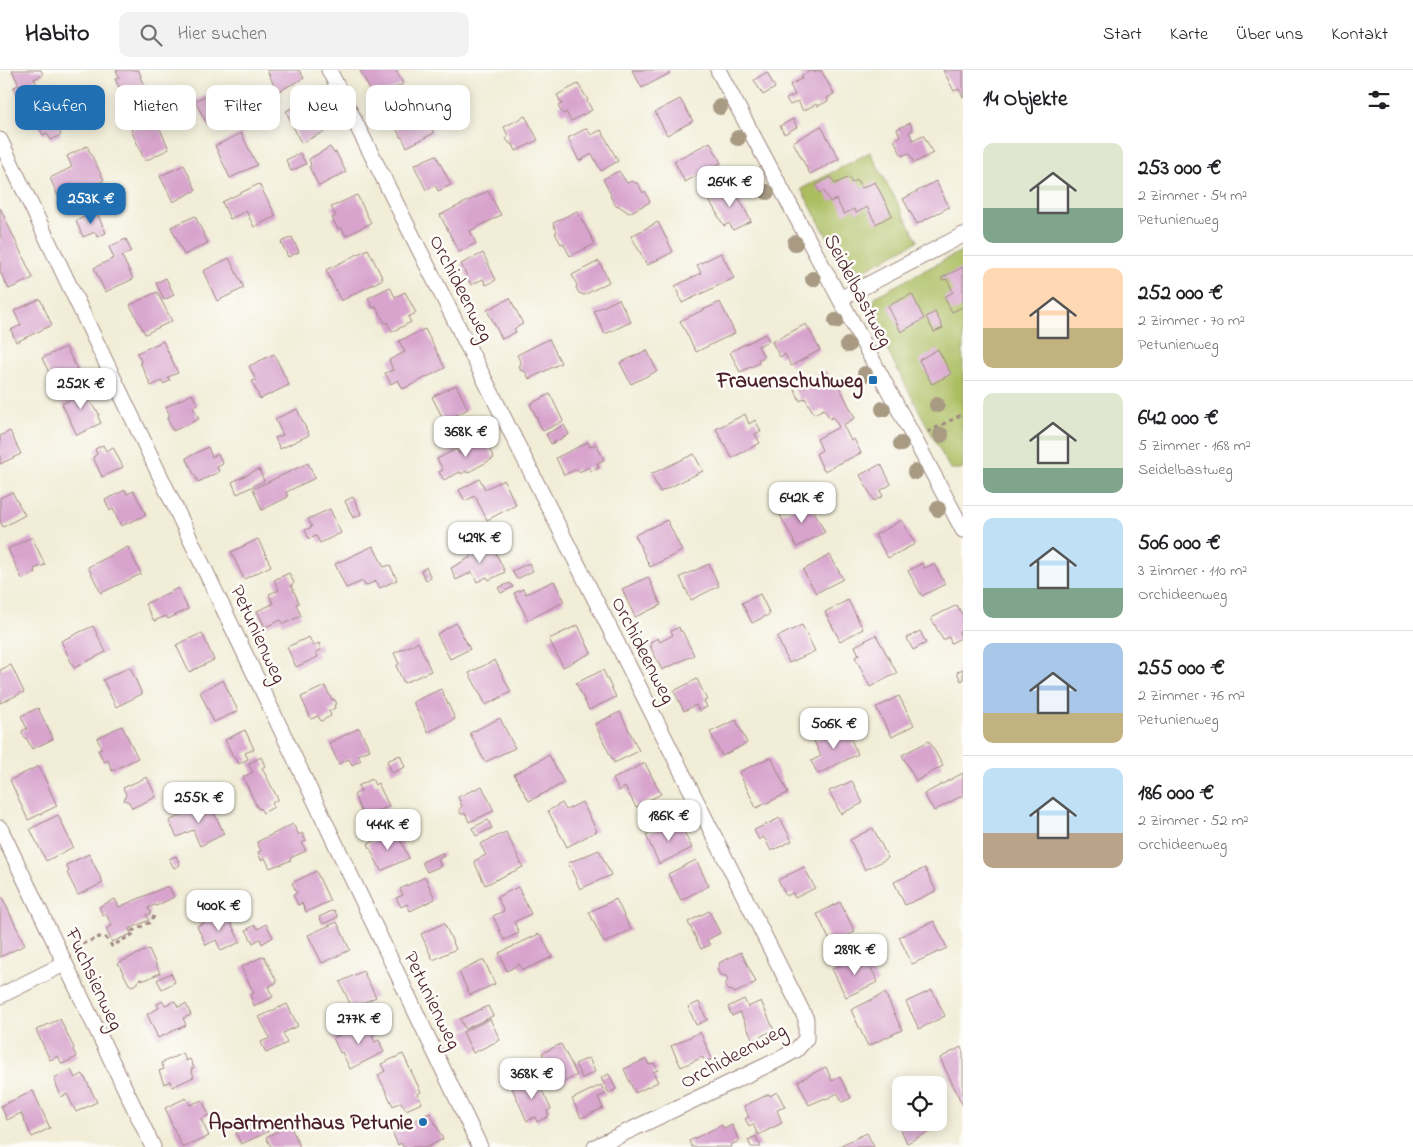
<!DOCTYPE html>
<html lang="de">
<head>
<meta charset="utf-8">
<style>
	:root { --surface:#fff; --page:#f2f2f2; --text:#202124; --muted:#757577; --line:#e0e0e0; --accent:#1f6fb2 }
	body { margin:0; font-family:"Indie Flower",sans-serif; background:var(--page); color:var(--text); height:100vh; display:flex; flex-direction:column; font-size:19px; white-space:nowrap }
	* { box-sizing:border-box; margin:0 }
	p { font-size:16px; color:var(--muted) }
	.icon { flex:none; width:28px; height:28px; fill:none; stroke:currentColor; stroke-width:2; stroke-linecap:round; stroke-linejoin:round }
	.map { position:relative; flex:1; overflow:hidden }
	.sheet { display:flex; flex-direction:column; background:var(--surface); width:450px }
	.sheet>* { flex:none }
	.guide { position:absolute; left:15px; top:15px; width:475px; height:45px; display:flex; gap:10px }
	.controls { position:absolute; left:892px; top:1006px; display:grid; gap:10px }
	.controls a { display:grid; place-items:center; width:55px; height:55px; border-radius:10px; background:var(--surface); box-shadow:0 2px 12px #0003; font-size:25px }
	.price { position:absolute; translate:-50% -42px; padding:0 11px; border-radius:10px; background:#fff; color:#222; font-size:16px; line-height:32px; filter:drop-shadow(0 1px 2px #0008) }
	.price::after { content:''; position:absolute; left:50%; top:30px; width:15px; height:11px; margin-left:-8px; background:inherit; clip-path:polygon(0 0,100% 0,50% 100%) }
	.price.selected { background:var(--accent); color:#fff }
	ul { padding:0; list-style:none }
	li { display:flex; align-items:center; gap:15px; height:125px; padding:0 20px }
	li+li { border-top:1px solid var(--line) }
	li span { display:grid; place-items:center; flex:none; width:140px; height:100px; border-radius:10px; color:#555 }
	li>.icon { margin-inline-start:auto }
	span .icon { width:60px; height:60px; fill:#fffc; stroke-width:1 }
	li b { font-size:21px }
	h2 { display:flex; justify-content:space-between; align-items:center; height:60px; padding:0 20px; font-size:21px }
	.tag { padding:0 18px; border-radius:10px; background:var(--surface); box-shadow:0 2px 12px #0003; font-size:18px; line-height:45px }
	.tag.selected { background:var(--accent); color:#fff }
	header { display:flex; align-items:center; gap:30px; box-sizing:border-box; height:70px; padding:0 25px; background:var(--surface); border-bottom:1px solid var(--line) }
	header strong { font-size:24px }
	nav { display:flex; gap:28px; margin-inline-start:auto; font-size:18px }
	.search { width:350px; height:45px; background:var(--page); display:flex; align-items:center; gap:12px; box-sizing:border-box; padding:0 18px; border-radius:10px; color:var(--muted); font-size:19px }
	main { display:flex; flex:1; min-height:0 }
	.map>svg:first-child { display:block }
</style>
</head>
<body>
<header>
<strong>Habito</strong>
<div class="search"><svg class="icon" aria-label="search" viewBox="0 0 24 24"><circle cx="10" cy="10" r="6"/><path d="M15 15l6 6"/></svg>Hier suchen</div>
<nav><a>Start</a><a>Karte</a><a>Über uns</a><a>Kontakt</a></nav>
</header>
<main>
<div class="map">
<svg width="963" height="1077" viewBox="0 0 963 1077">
	<rect width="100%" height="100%" fill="#fdfcf7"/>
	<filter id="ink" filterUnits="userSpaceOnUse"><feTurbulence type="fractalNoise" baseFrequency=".02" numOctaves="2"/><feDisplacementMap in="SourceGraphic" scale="10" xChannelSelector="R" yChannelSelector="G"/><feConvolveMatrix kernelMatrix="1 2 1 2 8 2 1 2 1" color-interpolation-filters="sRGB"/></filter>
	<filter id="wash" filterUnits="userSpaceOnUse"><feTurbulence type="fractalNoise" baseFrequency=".0096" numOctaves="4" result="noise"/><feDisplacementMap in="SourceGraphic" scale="20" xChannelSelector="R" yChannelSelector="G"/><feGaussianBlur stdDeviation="1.12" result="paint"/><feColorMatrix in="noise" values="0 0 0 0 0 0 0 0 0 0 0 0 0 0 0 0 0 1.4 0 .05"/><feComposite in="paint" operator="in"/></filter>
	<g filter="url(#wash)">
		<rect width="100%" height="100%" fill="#f1edd7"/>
		<path fill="#acbd60" stroke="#7b6e46" d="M870,82L918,171L862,201L842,194L801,119Z
			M963,180V399H950L869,246L876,226Z"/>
		<g id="blocks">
			<path fill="#d8a4ce" d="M12,0H41L43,5L34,9L40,20L19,29L14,17L19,15Z
				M116,0H138L141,6L140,7L147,21L126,31L120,17H119L115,9L119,7Z
				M267,0H299L304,8L277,22Z
				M360,0H396L403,14L374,28Z
				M632,0H668L670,3L642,18Z
				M812,0L813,2L821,0L834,24L827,28L828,31L818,36L816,34L803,41L798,31L790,35L786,29L795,25L790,15L803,8L801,6Z
				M943,0H963V27L959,19L954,21Z
				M767,2L775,18L763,25L754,10Z
				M578,14L588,30L587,31L592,40L571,51L566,42L563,44L558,36L562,34L557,25Z
				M219,19L231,45L208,56L195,31Z
				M312,28L328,60L301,73L286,41Z
				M680,29L693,51L667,65L655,42Z
				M53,33L63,56L58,58L61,65L51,70L47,63L43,65L32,43Z
				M411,35L417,47L424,43L434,63L407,77L402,67L401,68L390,46Z
				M525,46L538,70L516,81L513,74H510L506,69L508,66L504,57Z
				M155,48L169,79L145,91L131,60Z
				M793,49L797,57L784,64L780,56Z
				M910,53L913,60L909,62L913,70L923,65L933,83L914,93L909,83L902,86L894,70L900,66L897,59Z
				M821,56L839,89L810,104L793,72Z
				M587,58L591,65L601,60L618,91L601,101L592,84L579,91L568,68Z
				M241,63L257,95L230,108L215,76Z
				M710,72L721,93L685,112L674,91Z
				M87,76L104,110L90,117L88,112L58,126L50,108L72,97L67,86Z
				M330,77L334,83L336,82L346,102L319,116L309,97L311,95L309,89Z
				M300,83L306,94L291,101L286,90Z
				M436,85L451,115L438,121L435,115L426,120L414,95Z
				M184,95L196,120L173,132L160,106Z
				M619,101L627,113L632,111L638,114L643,123L645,121L650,132L629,143L617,135L616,136L610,126L611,125L603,109Z
				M831,107L835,114L849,107L852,113L857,110L862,118L875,112L892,145L876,154L867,137L856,143L854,139L844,144L836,129L830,132L824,121L820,123L816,115Z
				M936,111L949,137L917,154L903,129Z
				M259,114L276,146L254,157L246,141L230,149L222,132Z
				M732,115L751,151L733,160L729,153L724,156L708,128Z
				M488,121L501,145L470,161L476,173L459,182L440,145Z
				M357,125L371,153L346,166L341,157L338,159L332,148L336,146L331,137Z
				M0,138L33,208L9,219L0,202Z
				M96,141L106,163L97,167L95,162L83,167L76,151Z
				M577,141L595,174L570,186L563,173L561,174L555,163L557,162L553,153Z
				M195,146L208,173L184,185L171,157Z
				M658,152L673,182L647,195L631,166Z
				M292,167L299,182L288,187L281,172Z
				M126,169L131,181L122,186L133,209L105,222L94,198L114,188L109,177Z
				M368,179L383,209L341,231L326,200Z
				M483,183L496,210L486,215L483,209L471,215L461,194Z
				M721,183L734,208L682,233L675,216L701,203L697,195Z
				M229,188L244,218L217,231L203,201Z
				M599,191L609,212L584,225L579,223L576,218L577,215L572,205Z
				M963,197V237L952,242L944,227L953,222L947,209L943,210L941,208Z
				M166,208L174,225L164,230L156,213Z
				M390,217L395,227L405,222L416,243L408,247L411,252L392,262L387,252L385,253L376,237L373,238L368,228Z
				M157,222L172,251L145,264L130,235Z
				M912,224L924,249L901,262L888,236Z
				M510,228L523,254L514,259L516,262L502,269L487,240Z
				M40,229L52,255L16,272L11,260L21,255L14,241Z
				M619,229L631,252L605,264L594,241Z
				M720,232L735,263L696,282L680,251Z
				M935,242L943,258L934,262L926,247Z
				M806,254L820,280L791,296L785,284L780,287L772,272Z
				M425,259L445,298L403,319L398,310L391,314L385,303L393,300L389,290L405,282L399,271Z
				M765,264L769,271L758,276L764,287L758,290L759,293L740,302L730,282Z
				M549,269L561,293L529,309L525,301H521L519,297L521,293L517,285Z
				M163,271L178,303L168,307L170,311L163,314L161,311L151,316L140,292L141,291L137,283Z
				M66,277L79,303L55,315L42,288Z
				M938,279L951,304L932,314L919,290Z
				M647,280L657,301L631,314L620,293Z
				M274,284L289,315L260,329L252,311L256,310L249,296Z
				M826,301L832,311L836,310L855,348L843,355L851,371L854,369L861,383L824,401L816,384L822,380L817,369L839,357L833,347L830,349L824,339L814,344L805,328L800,331L794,318Z
				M82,313L95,340H97L99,344L98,347L101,353L77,365L62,334L72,329L67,320Z
				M456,315L468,339L454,346L458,351L447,356L432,327Z
				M192,324L198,335L193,337L199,349L173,361L167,348L170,346L166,337Z
				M550,324L563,351L543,361L530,334Z
				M297,339L309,365L280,379L275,368L283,365L275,349Z
				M745,344L749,354L755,350L761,361L755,364L760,373L732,388L716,359Z
				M564,355L569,364L551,374L546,364Z
				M10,361L21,384L0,394V366Z
				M480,362L494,388L467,403L466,401L461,404L460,402L444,410L439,402L443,400L437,389L456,379L459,384L466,380L463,375L472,371L470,367Z
				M588,372L590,377L596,374L604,390L597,393L599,398L591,401L589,397L579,402L577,399L564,405L556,388Z
				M103,375L106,381L113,377L123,397L102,407L93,387L97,384L95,379Z
				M208,377L212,387L218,384L223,394L217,397L219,402L198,412L186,388Z
				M694,384L703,401L660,422L651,404Z
				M308,393L315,408L286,422L288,427L262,440L253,419Z
				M881,394L891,414L880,421L883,426L874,431L860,405Z
				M259,399L264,411L237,424L232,412Z
				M480,409L485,419L504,410L516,435L487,450L475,426L465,431L459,420Z
				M125,420L127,424L134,421L146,445L121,456L113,439L110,441L105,430Z
				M12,422L25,445L3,457L0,451V428Z
				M353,427L361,444L353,448L345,431Z
				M808,431L825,462L797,477L780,445Z
				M330,439L341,463L320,473L316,466L309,469L305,460L312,457L308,449Z
				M667,450L682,481L650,497L635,465Z
				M902,450L915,474L888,488L875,465Z
				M32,467L45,495L34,499L36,503L22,509L8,479Z
				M258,469L271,496L244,509L231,482Z
				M479,474L482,480L492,475L505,502L489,510L487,507L477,512L472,502L456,510L451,498L471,487L466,480Z
				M373,476L384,497L390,495L397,510L380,518L376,511L365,516L363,511L346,518L335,494Z
				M128,477L141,504L101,523L88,497Z
				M830,485L843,509L816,523L803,500Z
				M529,493L533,501L517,509L512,501Z
				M922,493L924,498L934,494L945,514L922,526L908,501Z
				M709,494L719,516L691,530L680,507Z
				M426,497L431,508L426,510L421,501Z
				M289,503L294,513L291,515L299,533L296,534L301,546L283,554L281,550L265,557L257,541L273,534L269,524L279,520L274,510Z
				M648,507L661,535L635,547L622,519Z
				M554,511L564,532L528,550L514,523L523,519L526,524Z
				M510,513L513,517L501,523L498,518Z
				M178,518L188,539L168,549L166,546L154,551L145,534Z
				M760,524L770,544L752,553L742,533Z
				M848,530L863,559L840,571L825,542Z
				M957,535L963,546V560L959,562L961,568L951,573L949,567L943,570L931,548Z
				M456,553L470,579L450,589L437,564Z
				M578,555L591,583L563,597L549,569Z
				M802,555L815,581L789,593L777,567Z
				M93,556L106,582L74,598L61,571Z
				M679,557L680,561H682L694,585L662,600L650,576H652L650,572L658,568L660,572L673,565L671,561Z
				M920,561L926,573L913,580L907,568Z
				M202,563L214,590L189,602L176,575Z
				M876,565L897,603L870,617L855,587L859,585L855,576Z
				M309,567L313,576L319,573L321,580L316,582L318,587L296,597L287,577Z
				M418,572L431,601L404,613L396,596L399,594L394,583Z
				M495,590L511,622L486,635L469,603Z
				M11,595L24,622L0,633V600Z
				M130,597L142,624L116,637L103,610Z
				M963,599V610L961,611L957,602Z
				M603,600L616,627L589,640L576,613Z
				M697,609L707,630L704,631L707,637L699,641L696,635L684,641L674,621Z
				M223,610L238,641L214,652L200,622Z
				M325,616L332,630L334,629L337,634L334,635L335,638L329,641L331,646L321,651L318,646L311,649L301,627Z
				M441,619L455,649L428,662L413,632Z
				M899,626L914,655L892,667L876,638Z
				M38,638L53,669L32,679L27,669L25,668L22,663L23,660L27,659L21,646Z
				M620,642L639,681L614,693L595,654Z
				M500,648L515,678L485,692L470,663Z
				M736,650L747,673L722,686L710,662Z
				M122,656L138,688L112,701L108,690L104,692L98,680L102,679L97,668Z
				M844,656L858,684L818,704L811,691L821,686L814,671Z
				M359,658L370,680L358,685L361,690L352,695L349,689L339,694L329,673Z
				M245,660L254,679L245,683L248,689L239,694L236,688H234L225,670Z
				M929,671L943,696L916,711L902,685Z
				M400,685L405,697L392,703L387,691Z
				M549,685L564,713L529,731L514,704Z
				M261,687L265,696L262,698L278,729L272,733L274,737L263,743L260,738L258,739L243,707L253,702L248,694Z
				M771,687L788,723L756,738L739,702Z
				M645,693L661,724L636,737L625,717L619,721L613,709Z
				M39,696L57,736L28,750L10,710Z
				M963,703V725L934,741L924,724Z
				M147,707L156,727L132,738L129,732L124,730L126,724L123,718Z
				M372,709L375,715L378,713L389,736L364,748L354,725L361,721L358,716Z
				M852,711L863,733L841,744L829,721Z
				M482,716L494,741L469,752L466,744H461L459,740L462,736L458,727Z
				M209,732L224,764L200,776L193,760L177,767L169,751Z
				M582,732L597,761L567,777L548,741L562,733L566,740Z
				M58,745L73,777L46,791L30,759Z
				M780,748L792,771L771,781L764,767L759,770L754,760Z
				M488,750L492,758L476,766L472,758Z
				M678,750L692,778L659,794L646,765Z
				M293,754L299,765L302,763L306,771L302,773L306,781L290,788L291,790L280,795V794L270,798L265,788L261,790L258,782L261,781L257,772Z
				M873,758L888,788L865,800L850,770Z
				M396,761L409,788L381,801L368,774Z
				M506,762L523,797L485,815L474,791L486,785L480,774Z
				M599,780L611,805L580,819L568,793Z
				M442,783L444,786L438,789L441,796L427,802L422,792Z
				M89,784L103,813L78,825L67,803L69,801L66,795Z
				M176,786L180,795L174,798L169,789Z
				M696,790L709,816L681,830L668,804Z
				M804,797L815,818L795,828L793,823L786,826L778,810Z
				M925,798L936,821L905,835L894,812Z
				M316,801L330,831L306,842L302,833L298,835L293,825L297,823L292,813Z
				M425,807L435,829L410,841L407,834L401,837L396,828L403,825L400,819Z
				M168,816L174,827L156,836L155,835L148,838L151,843L146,845L149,850L129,859L131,864L112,872L106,859L112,856L106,844L103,846L99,837L115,829L119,837Z
				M518,817L531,844L514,852L519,863L504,870L493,846L504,841L497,827Z
				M2,827L25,875L0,887V828Z
				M616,829L631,860L604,873L589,842Z
				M840,832L855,862L831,873L817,844Z
				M334,840L338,847L323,854L319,847Z
				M709,841L720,863L707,870L710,875L701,879L688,852Z
				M226,843L240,872L221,881L216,870L206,875L197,856Z
				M934,851L947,878L912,894L899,867Z
				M337,852L350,880L322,893L308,865Z
				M444,853L456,879L433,890L421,864Z
				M266,854L273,867L262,874L260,869L253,873L246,860L255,855L258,859Z
				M539,864L541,865L552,887L524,900L522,899L519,894L507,901L499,883Z
				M149,879L160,903L145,910L139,909L138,913L132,916L129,914L118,893Z
				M741,882L756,912L735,923L733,921L728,920L725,915L728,910L726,906L720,905L717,899L719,896L720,895L719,893Z
				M864,884L878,912L846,927L832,899Z
				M264,886L277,912L268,917L273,927L254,936L250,925L254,923L241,897Z
				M484,890L495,914L470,925L459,902Z
				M363,901L376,927L352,938L340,912Z
				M171,903L175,912L162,919L157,910Z
				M932,920L945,946L919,959L906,932Z
				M885,923L902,960L868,976L851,940Z
				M744,929L748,937L761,931L774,960L753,970L740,942L732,946L728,937Z
				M163,931L165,935L175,931L178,937L186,934L191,945L183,948L186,955L158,968L147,944L159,938L157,934Z
				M699,932L707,950L696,955L688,937Z
				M287,934L298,956L283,963L287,973L266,983L261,972L270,968L259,947Z
				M488,936L493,946L465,959L460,949Z
				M60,949L74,978L73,980L77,987L62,994L58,986L50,990L36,960Z
				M490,949L500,970L473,983L463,962Z
				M369,951L375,964L372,966L375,972L379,970L384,982L350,999L342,982L340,983L333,968Z
				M700,962L712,989L705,992L703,987L681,997L671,976Z
				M561,974L577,1005L558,1015L542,983Z
				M961,977L963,983V1036L940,988Z
				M183,983L186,991L190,989L194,998L191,999L194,1007L172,1017L170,1011L164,1014L159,1001L164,999L161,993Z
				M403,984L421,1022L417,1024L422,1033L406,1040L401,1032L393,1036L378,1005L385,1001L381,994Z
				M589,988L595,1002L582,1008L575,994Z
				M646,989L649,995L654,993L658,1000L653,1002L658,1012L635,1023L624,999Z
				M826,997L832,1011L840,1007L851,1028L842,1032L838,1023L826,1029L825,1028L809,1035L798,1011Z
				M71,1000L75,1008L83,1004L97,1032L76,1042L67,1024L61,1027L54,1008Z
				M519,1000L524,1008L506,1017L502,1008Z
				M609,1004L616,1019L609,1023L601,1008Z
				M535,1006L551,1039L547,1041L549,1046L537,1052L535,1047L527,1051L512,1018Z
				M601,1015L606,1024L598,1027L603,1038L581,1048L572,1029Z
				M33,1021L50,1058L32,1067L21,1043L7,1050L1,1036Z
				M777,1022L785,1037L777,1040L782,1053L758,1065L753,1054L749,1056L745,1049L749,1047L744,1036L769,1024L770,1026Z
				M186,1028L190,1035L202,1030L209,1045L201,1049L209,1066L185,1077H182L168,1046H169L165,1038Z
				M901,1038V1052H937L939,1057L907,1073L893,1042Z
				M430,1043L443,1069L428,1077H403L401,1073L398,1075L392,1062Z
				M262,1050L268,1062L241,1074L236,1063Z
				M290,1055L300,1077H271L266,1067Z
				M722,1055L724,1059L732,1055L739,1071L731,1075L732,1077H692L689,1071Z
				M867,1063L874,1077H837Z
				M756,1066L761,1077H751L748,1070Z"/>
		</g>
	</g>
	<g filter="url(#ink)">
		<use href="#blocks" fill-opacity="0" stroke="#9e8681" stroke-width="1"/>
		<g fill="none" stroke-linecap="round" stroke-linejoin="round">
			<defs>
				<path id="minor" d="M329,0L806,949V969L796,980L780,989L595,1077
					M718,0L963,460
					M0,70L480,1077
					M840,229L963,165
					M0,758L153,1077
					M0,926L64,894"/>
			</defs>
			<use href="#minor" stroke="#9e8681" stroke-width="17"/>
			<path stroke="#9e8681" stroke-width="3" stroke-dasharray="4 4" stroke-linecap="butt" d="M928,362L963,344
				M75,877L99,867H105L112,876L134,864L132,861L151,852L154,846"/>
			<use href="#minor" stroke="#fff" stroke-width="15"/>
		</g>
		<g fill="#a89a83">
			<circle cx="720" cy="37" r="8"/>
			<circle cx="738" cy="68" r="8"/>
			<circle cx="767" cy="122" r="8"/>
			<circle cx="795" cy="173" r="8"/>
			<circle cx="813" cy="209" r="8"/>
			<circle cx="836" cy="251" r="8"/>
			<circle cx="848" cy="275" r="8"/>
			<circle cx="865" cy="304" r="8"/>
			<circle cx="937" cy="335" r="8"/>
			<circle cx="883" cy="339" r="8"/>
			<circle cx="941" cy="365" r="8"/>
			<circle cx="901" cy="374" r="8"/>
			<circle cx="915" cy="402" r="8"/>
			<circle cx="938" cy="439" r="8"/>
		</g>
	</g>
	<g fill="#1f6fb2" stroke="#fdfcf7" stroke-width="2">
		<rect x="868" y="305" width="10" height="10" rx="2.5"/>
		<circle cx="423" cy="1052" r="5"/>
	</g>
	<g text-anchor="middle" stroke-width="5" stroke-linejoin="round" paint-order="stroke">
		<g font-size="21" fill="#4a1f2b" stroke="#fdfcf7">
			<text transform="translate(462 218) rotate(63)" y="7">Orchideenweg</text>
			<text transform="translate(859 220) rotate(62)" y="7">Seidelbastweg</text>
			<text transform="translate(259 564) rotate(65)" y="7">Petunienweg</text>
			<text transform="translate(644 580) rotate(63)" y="7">Orchideenweg</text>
			<text transform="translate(95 909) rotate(65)" y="7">Fuchsienweg</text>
			<text transform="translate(433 930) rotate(64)" y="7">Petunienweg</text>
			<text transform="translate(733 985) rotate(-28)" y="7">Orchideenweg</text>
		</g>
		<g font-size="21" font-weight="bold" fill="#4a1f2b" stroke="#fdfcf7" text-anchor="end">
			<text x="863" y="317">Frauenschuhweg</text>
			<text x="413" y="1059">Apartmenthaus Petunie</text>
		</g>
	</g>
</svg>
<div class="controls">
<a><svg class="icon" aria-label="locate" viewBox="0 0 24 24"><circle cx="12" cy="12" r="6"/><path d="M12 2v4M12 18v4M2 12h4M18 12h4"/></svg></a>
</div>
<b class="price" style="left:730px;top:138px">264K €</b>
<b class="price selected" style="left:91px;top:155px">253K €</b>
<b class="price" style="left:81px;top:340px">252K €</b>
<b class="price" style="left:466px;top:388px">368K €</b>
<b class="price" style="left:802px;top:454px">642K €</b>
<b class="price" style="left:480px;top:494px">429K €</b>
<b class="price" style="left:834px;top:680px">506K €</b>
<b class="price" style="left:199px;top:754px">255K €</b>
<b class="price" style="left:669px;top:772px">186K €</b>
<b class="price" style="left:388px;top:781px">444K €</b>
<b class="price" style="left:219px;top:862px">400K €</b>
<b class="price" style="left:855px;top:906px">289K €</b>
<b class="price" style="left:359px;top:975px">277K €</b>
<b class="price" style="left:532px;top:1030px">368K €</b>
<div class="guide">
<a class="tag selected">Kaufen</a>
<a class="tag">Mieten</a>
<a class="tag">Filter</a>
<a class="tag">Neu</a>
<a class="tag">Wohnung</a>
</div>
</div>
<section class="sheet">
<h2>14 Objekte<svg class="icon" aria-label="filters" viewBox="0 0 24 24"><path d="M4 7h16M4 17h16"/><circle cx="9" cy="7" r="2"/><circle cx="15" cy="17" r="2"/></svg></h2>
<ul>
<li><span style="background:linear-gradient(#dfe7d0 65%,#7fa58c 0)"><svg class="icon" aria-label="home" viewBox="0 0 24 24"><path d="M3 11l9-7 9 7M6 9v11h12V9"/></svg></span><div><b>253 000 €</b><p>2 Zimmer · 54 m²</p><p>Petunienweg</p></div></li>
<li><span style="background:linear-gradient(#ffd9b3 60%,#c2b280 0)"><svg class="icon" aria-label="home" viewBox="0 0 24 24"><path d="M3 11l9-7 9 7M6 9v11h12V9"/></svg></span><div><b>252 000 €</b><p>2 Zimmer · 70 m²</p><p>Petunienweg</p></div></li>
<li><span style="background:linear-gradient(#dfe7d0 75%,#7fa58c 0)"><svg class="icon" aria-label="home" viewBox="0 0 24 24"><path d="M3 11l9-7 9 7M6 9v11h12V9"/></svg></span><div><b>642 000 €</b><p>5 Zimmer · 168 m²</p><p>Seidelbastweg</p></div></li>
<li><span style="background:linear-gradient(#bfe0f5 70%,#7fa58c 0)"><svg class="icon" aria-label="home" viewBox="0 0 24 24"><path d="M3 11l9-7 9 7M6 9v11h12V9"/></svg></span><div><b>506 000 €</b><p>3 Zimmer · 110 m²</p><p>Orchideenweg</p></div></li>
<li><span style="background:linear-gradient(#a9c7e8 70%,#c2b280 0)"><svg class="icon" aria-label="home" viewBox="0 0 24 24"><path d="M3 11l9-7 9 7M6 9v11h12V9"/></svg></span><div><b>255 000 €</b><p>2 Zimmer · 76 m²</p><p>Petunienweg</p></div></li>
<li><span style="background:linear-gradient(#bfe0f5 65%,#b9a48a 0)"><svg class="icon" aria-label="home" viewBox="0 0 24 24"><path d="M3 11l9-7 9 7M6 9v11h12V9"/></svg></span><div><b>186 000 €</b><p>2 Zimmer · 52 m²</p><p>Orchideenweg</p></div></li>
</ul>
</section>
</main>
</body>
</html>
